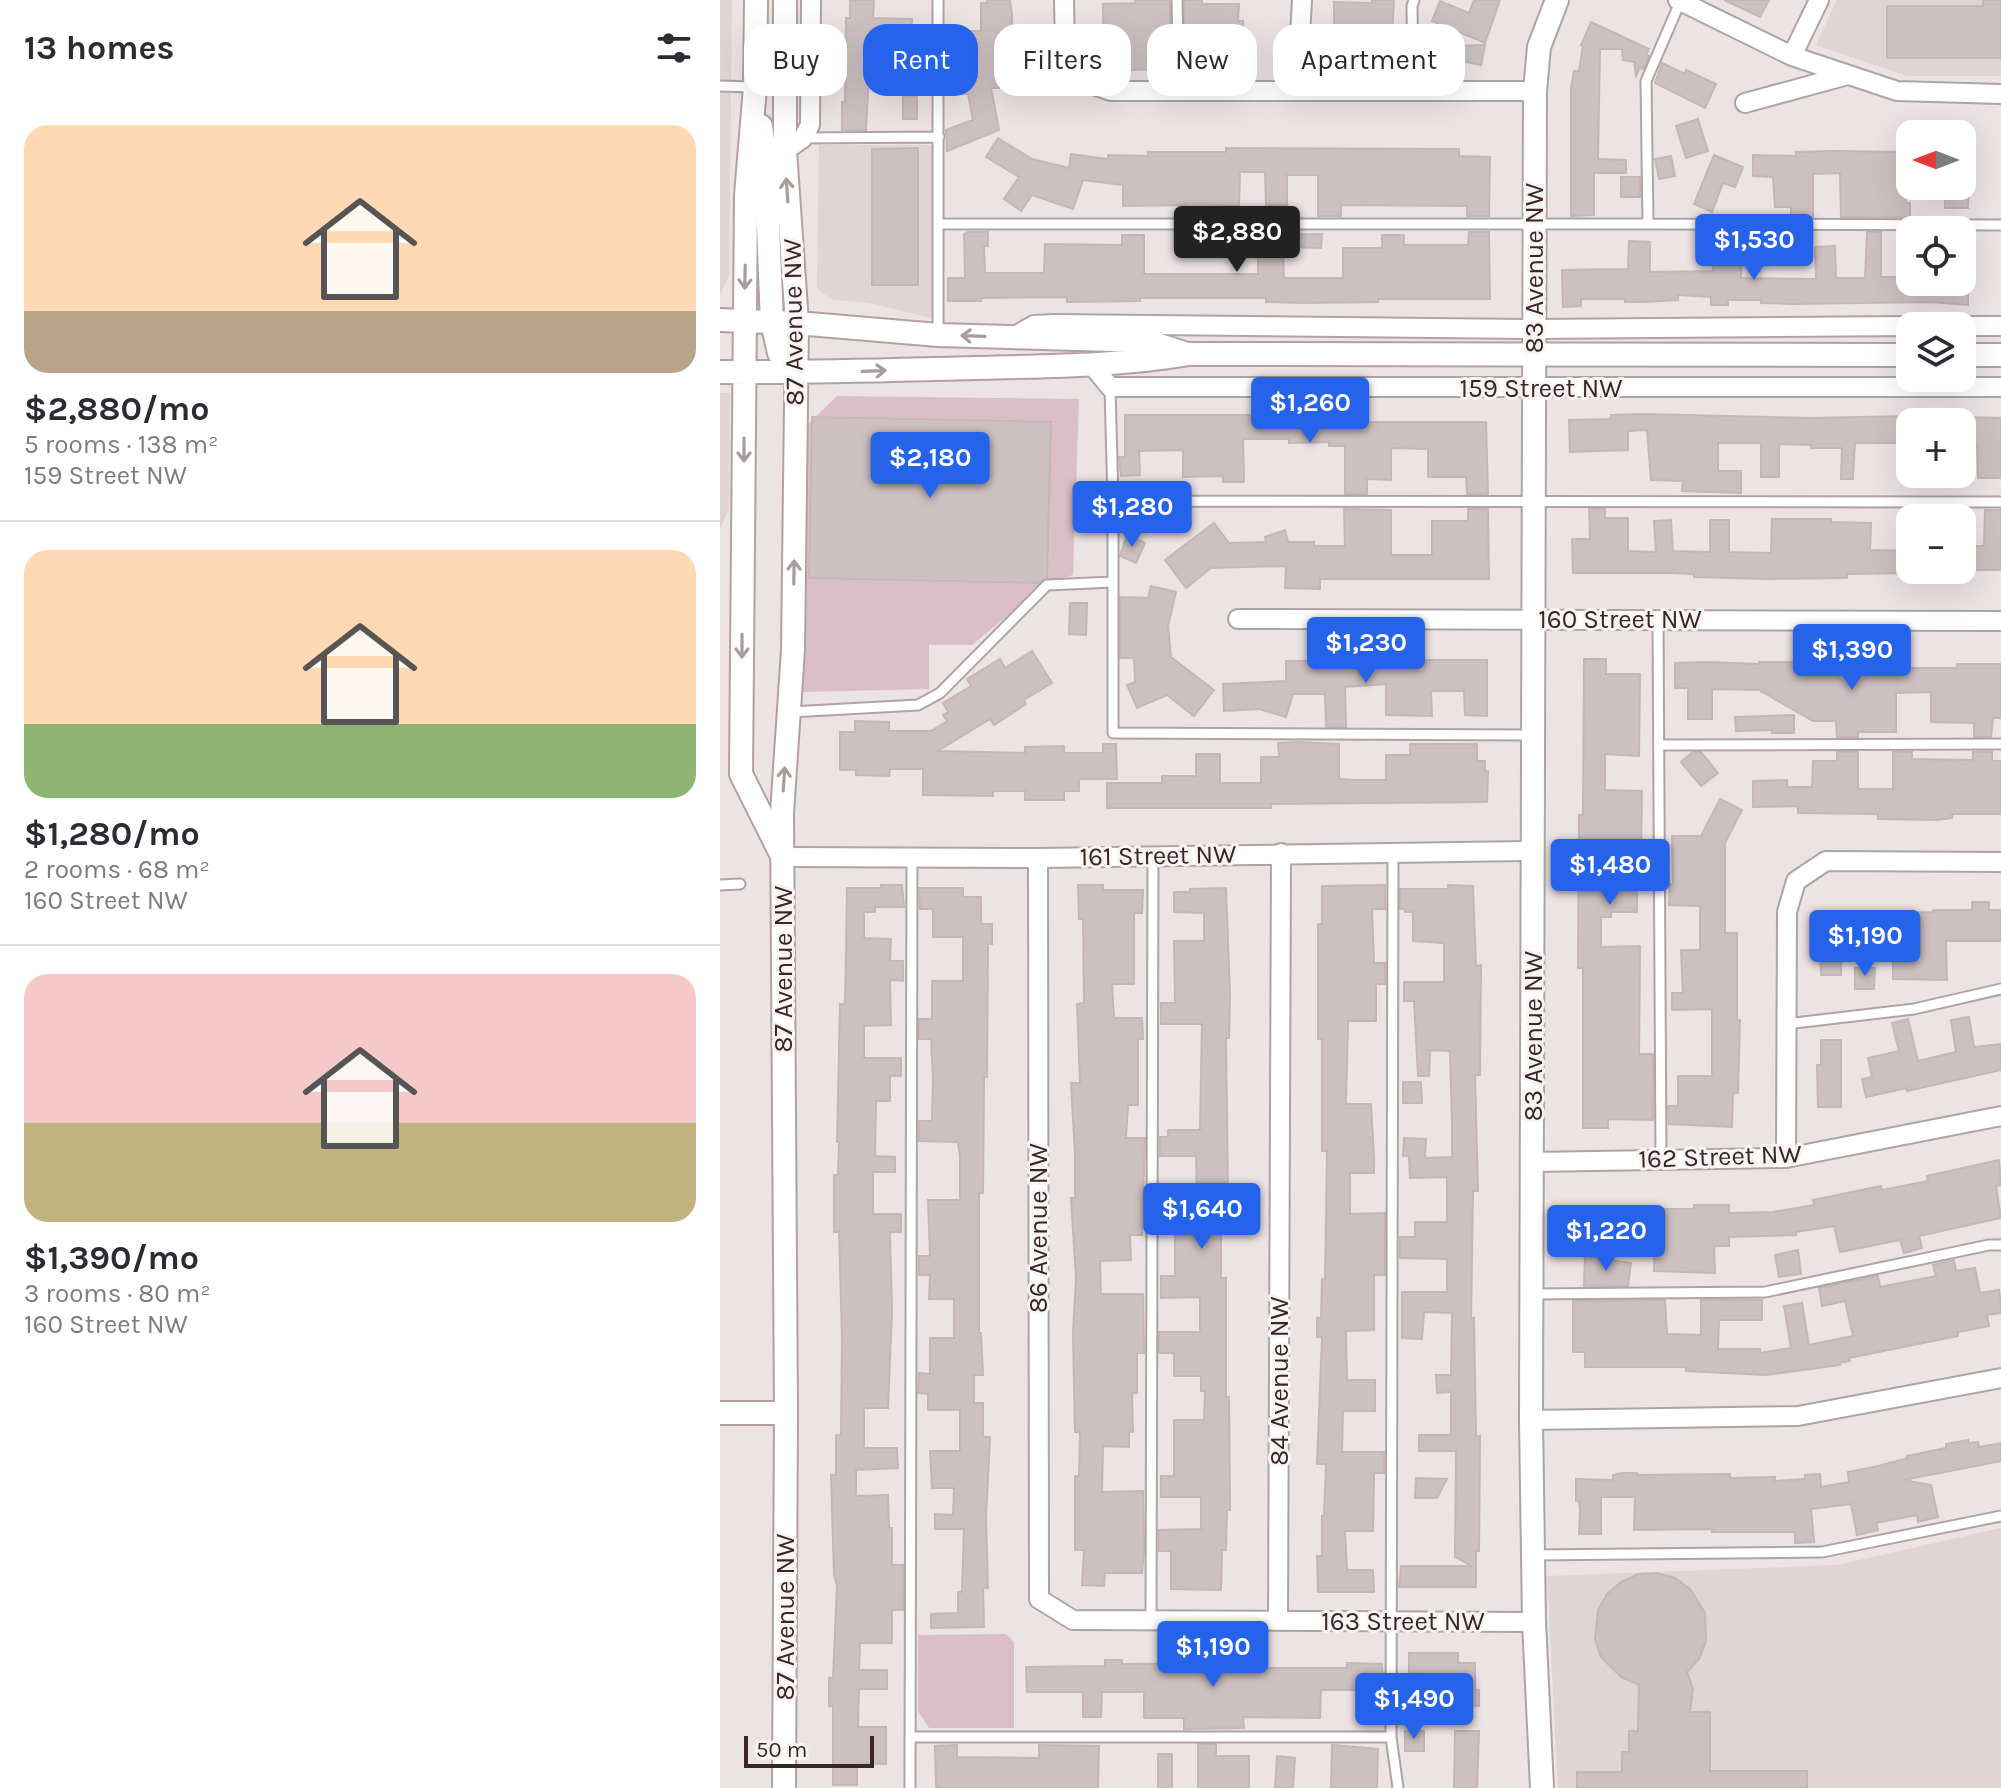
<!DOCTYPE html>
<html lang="en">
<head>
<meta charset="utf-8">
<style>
	:root { --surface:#fff; --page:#f2f2f3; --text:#2b2b33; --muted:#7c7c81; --line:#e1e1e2; --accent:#2563eb }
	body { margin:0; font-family:Karla,sans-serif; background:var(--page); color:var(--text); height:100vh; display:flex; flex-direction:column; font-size:30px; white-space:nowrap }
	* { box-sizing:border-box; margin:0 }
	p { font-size:26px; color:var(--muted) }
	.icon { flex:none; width:44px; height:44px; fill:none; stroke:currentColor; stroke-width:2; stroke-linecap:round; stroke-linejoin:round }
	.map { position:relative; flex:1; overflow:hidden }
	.panel { display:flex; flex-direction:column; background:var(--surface); width:720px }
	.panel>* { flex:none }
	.guide { position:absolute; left:24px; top:24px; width:760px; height:72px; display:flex; gap:16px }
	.needle { width:52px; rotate:270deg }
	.tools { position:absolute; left:1176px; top:120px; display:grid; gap:16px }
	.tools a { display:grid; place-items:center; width:80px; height:80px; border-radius:16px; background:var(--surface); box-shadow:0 8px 32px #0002; font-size:40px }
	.scale { position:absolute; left:24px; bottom:20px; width:130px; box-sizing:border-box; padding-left:8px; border:4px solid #3c2624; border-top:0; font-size:22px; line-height:28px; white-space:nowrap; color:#3c2624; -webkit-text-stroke:6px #f9f4f4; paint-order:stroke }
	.price { position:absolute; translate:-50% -68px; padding:0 18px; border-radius:8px; background:var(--accent); color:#fff; font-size:26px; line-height:52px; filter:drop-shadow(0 2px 4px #0008) }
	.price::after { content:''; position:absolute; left:50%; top:48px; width:24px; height:18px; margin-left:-12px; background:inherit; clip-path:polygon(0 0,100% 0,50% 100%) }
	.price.current { background:#222; color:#fff }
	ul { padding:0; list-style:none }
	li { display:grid; align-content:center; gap:16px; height:424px; padding:0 24px }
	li+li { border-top:2px solid var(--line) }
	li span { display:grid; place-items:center; height:248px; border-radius:24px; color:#555 }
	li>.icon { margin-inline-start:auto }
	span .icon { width:144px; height:144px; fill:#fffc; stroke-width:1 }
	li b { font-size:34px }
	h2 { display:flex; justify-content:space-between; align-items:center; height:96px; padding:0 24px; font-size:34px }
	.chip { padding:0 28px; border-radius:24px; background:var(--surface); box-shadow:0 8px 32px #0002; font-size:28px; line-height:72px }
	.chip.current { background:var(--accent); color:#fff }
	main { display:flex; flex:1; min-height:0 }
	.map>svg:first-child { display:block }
</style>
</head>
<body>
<main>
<section class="panel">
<h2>13 homes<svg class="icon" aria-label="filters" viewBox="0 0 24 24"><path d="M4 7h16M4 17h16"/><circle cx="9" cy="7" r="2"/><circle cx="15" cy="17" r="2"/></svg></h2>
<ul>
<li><span style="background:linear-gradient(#ffd9b3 75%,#b9a48a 0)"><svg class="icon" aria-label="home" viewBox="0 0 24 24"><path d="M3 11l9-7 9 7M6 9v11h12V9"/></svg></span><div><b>$2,880/mo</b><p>5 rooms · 138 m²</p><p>159 Street NW</p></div></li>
<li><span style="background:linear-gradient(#ffd9b3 70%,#8fb573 0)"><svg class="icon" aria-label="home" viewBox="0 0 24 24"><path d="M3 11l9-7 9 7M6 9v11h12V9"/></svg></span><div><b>$1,280/mo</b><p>2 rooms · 68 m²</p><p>160 Street NW</p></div></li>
<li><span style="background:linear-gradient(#f6c9c9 60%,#c2b280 0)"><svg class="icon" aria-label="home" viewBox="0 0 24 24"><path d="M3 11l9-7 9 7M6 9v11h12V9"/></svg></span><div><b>$1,390/mo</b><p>3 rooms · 80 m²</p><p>160 Street NW</p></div></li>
</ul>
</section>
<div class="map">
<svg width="1281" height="1788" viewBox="0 0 1281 1788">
	<rect width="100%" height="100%" fill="#ece3e4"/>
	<path fill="#e0d4d5" d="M0,0H12L9,276L0,295Z
		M1117,0H1281V76H1187L1096,45Z
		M99,145H214V319L154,304L110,299L97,288Z
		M0,393H10L9,510L0,528Z
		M1281,1528V1788H838L827,1576L1117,1565Z"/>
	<path fill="#dcbec9" d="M117,396L359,399L353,575L327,583L252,645H209V689L83,692V429Z
		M286,1634L294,1642V1728H209L198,1711V1635Z"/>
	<path fill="#cdc0c0" stroke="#c5b6b7" stroke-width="2" d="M130,0H154L153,18L192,19L191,39L151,38L146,130H122V102H125L126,18H130Z
		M267,0H290L292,14V49H280L279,88H271L279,130L227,151L226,130L253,120L248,94H233L235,31H261V3H267Z
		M415,0H450V40H439L440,69L384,71L383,4L415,3Z
		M464,0H482V4H519L518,21H523L525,71L481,69L480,39H465Z
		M652,0H674L670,70L622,71L623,38H614V2L652,3Z
		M754,0H780L765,43L712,21L720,1L749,13Z
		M1004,0H1049L1040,17Z
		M1263,0H1281V58H1167V6H1263Z
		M871,22L929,49L926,55L929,56L923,69L920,68L916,76L914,62L903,60L902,49H880L878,159L906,160V173H874V215L851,216V88L854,71H859L863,46L861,45Z
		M765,45L761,65L717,56L718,70H700V47Z
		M942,63L965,74L966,70L996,84L985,108L935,83Z
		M183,97H197V119H183Z
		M978,119L988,151L966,158L956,126Z
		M278,138L312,159L349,168L351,154L388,159V155L428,156V152H506V148L739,149V156L770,157L769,216H747V206L621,205V216H598V175H567V205H546L545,172H520L519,206L488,205V216H466V205L403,206V185L363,180L353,209L312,195L301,211L284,199L299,177L266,157Z
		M198,148V285H152V149Z
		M1111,151L1190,152L1186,203H1190V217H1121L1120,173L1093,174V217H1071V207H1055L1053,177L1033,176V155L1076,156V152Z
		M994,155L1023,167L1015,187L1003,183L992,212L974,204Z
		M951,156L955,176L939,179L935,159Z
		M901,177H920V197H901Z
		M1225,186H1249L1248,208H1225Z
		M248,232H268V246H264L265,273H324L325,244L402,245V235H424V274H538V246H543H534V235L602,234L601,248L563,247L564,278H623V248H662V235H684V245H748L749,232H769L770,299H659L658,302L583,303L546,302V298H420V301L347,302V297L261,298V301H228V278H245L244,234Z
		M1147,232H1161V277H1190V282H1248V305L1210,302L1072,304L1041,303V300H1008V305H991V297L958,295V300L923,302H905V299H861V306L843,307L842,270L908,269L909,241L930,242V272L993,271V251L1003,252V236H1022L1021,278L1096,279L1095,247L1115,246L1116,278H1145Z
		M924,414L1091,418L1190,416V443H1135L1133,479H1121L1122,448H1091V445L1059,444V477H1041V443H998V471H1021V493L962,491L963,481L931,480L927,430L908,431V450L850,452L849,420L891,419V415Z
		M405,415H564V419L645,418V422H766L768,494H747L746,477H708V449L671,448V480L647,479V494H625V446H609V442L569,443V439H523L524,482H503V476L463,477V450L419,451L420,475L401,476L399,457H405Z
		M92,417L331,422L327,577L318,583L89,578Z
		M1244,417L1281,418V478H1258L1257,444H1244Z
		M624,509L671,510V555H712V521H748V509H768L769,579H600V589L565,588L566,566L491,568L466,588L445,560L494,523L509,543L546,542L545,537L565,530L568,542H594V546H625Z
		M869,509H885V518H908V551L936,552L934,521L951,520L953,551L990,552V520H1009V552L1051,553L1052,519H1111V522L1151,523L1150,550L1190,551V573L1127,574V578L1048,579L974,577V574L951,573H853L852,539H870Z
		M1265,510H1281V570H1242V549H1251V546H1264Z
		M407,535L425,543L416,563L400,556Z
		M431,586L456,592L448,626L451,657L494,690L474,716L447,695L417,708L407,685L415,682L414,658H400V597L428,598Z
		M350,603H367L366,635L349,634Z
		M623,650H644L643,660H767V716L745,715L744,691H711L712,716L666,715V684L625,687L626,727H606L605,694H573L566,717L539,709L504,711L503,684L566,681V661H608V656H623Z
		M312,651L332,683L304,700L306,704L274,725L270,719L218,751L305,753V747L344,746V753H383V744H396L397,779H359V791H344V800H305V791H273V796L203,795V769H170L169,776L136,775V770H120V732H135V721L169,722V731H211L227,721L223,715L228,712L223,703L251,686L247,679L280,659L285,668Z
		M864,659H886V674H920L919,756L885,754V790L922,791L921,853H924V869H917V912H891V917H881V947L920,946L919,1054H933V1120L888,1119V1128H863V968H858L859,815H863Z
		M988,662L1039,664V662H1098V664L1152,665V668H1237V664H1281V718H1273L1271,737H1254V723L1211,722V692L1176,693V732H1138V737H1117L1116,721H1093L1039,690L992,689V719H968V688H955V663Z
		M1074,715V733H1052V730L1016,731L1015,717Z
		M579,742L619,744V779L637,780H666V755H690V744H757V761H765V771H768L767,802L551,804V808H387V783H442V776H476V754H500V783H541V757H559L558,743Z
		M973,752H981L998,773L981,786L961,762Z
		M1117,752H1138V789H1173V752H1192V759L1253,760V752H1272V761H1281V814H1232V818L1216,820L1158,819V814L1078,813V806L1033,807V781L1067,780V787H1092L1093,761H1117Z
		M1000,799L1022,810L1005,843V933H1017V1020H1020L1018,1093H1013L1012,1127L949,1124L948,1106H958V1076H992V1009L952,1010V993H963L961,950H980V906L949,905L950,884H953L952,836H981Z
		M161,885H182L184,907H155V912H144V938L171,939L170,961H183V981L170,980L171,1025L144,1026V1058H181V1076H170V1101H156L155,1156L175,1157V1172H153V1214H181V1232H170L172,1312L168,1408H144V1448H177L178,1468L136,1470V1496L168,1495L169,1528H172V1565H183V1610H172V1643H140L139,1670H167V1689H139L138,1727H166V1764L137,1763V1785H113V1706H109V1678H113L117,1585L114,1575L111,1475H116V1435H121L122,1337L119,1232H114V1175H118L119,1142H117L120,1004H125L127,888H161Z
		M358,885H383V890H423L422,913H414V984H392L394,1018H422L423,1039H418V1105H408L406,1138H425L422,1235H410L411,1260L380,1261L381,1294H423L424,1353H417V1393H412L413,1432H409V1447L383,1446L382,1492L423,1491L424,1551L422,1573H385L384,1586L362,1585L364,1550H355V1476H359L360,1432H355L353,1332L356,1278L351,1198H355V1154L351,1083H360L357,1004L364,1003L363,919H359Z
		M665,885V909H652L654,963H665V984H656V1021H628L626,1104H651L654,1158V1173H630V1214L665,1213V1275H654V1330L626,1331L627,1380H655V1411H623L622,1452H664V1473H654L653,1531H625L627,1570H653L654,1592H598L597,1556H602V1516H604L606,1464H597L602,1337H597V1318H601L602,1279H605L607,1151H602V1039H598V924H602V886Z
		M728,885L753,886L756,966L761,965L760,1075H755L758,1191H753L751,1318H754L756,1436H760L759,1551H756V1587H679L681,1566H752L735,1557L736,1451H699V1435H731V1392L717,1393L716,1375H731L732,1313L704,1312L702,1339L682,1338V1292H727V1259L680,1258V1237H695V1222H727V1177L690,1178L689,1156H683L684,1138L706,1139L705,1158L732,1157V1124L730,1051L710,1050L709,1076H698L694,1001H684V982H724V943L693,941V912H685V909H680V889H728Z
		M199,888H243V897H261V924H272V944H268L267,1077H264L263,1193H259V1333H261L263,1375H254V1403H263V1437H270L266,1518L268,1588H263L264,1627L211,1628V1614L238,1613V1592H242L244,1529H215V1514L233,1515L234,1488H212L210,1451H240V1410H208V1394L198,1393L199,1373L210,1374V1338H234V1299H209L210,1275H199V1256H210L208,1200H240V1157L238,1142L199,1141V1121H212L213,1080L211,1039H199V1019H212V981H243V937H213V909H200Z
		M506,888L510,995L509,1038H506L508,1194H501V1278H506V1397H509L510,1510H507L506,1550H502L501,1590L451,1589V1551H439V1530L481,1529V1497H441V1476H454V1420H484L485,1391H481V1376H454V1353H439V1332H480V1297L441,1298V1276H455V1219L450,1220L449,1198L477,1196L476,1156H440V1137H448V1130H480L482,1024H441V1003H455L454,941H484V913L454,912V892H470V889Z
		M1252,902H1269V910H1281V941H1226L1227,980L1173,979V939L1121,938V975H1101L1100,949H1097V911H1121V914L1213,912V910H1252Z
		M1135,968H1155L1154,989H1135Z
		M1249,1017L1254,1047L1281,1044V1070L1187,1091V1088L1146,1097L1142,1079L1152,1077L1148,1058L1179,1051L1172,1023L1188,1019L1198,1061L1236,1052L1231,1020Z
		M1101,1040H1121V1107H1098L1097,1065H1101Z
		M683,1082H701L702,1103H683Z
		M1279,1160L1281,1185L1276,1186L1281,1218L1199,1236L1202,1248L1184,1253L1180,1240L1120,1252L1114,1226L1076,1232V1235L1009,1237V1246H994L995,1273L934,1271L935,1238L850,1236L849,1213L933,1214V1209H974V1205H1009V1213L1053,1212L1094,1205L1093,1200L1161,1186L1162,1190L1208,1181L1207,1176Z
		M1078,1250L1081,1274L1059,1277L1055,1255Z
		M865,1256L911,1263L908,1286H864Z
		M1234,1260L1236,1271L1255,1268L1260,1293L1279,1290L1281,1302V1313L1267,1315L1269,1326L1238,1332V1336L1129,1358L1130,1361L1119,1363L1120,1365L1046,1375L966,1371V1367H865V1352H853V1301L945,1300L947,1334L981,1335V1300H1042V1320H999L998,1349H1040V1353L1071,1348L1064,1306L1082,1303L1089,1345L1133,1336L1125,1301L1102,1306L1099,1288L1158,1276L1160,1287L1216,1276L1213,1265Z
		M1248,1440V1443L1258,1442L1259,1447L1281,1443V1461L1184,1480L1211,1485L1218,1517L1198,1522L1197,1515L1156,1523L1158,1530L1137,1535L1131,1504L1091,1509L1094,1542L1075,1543V1532H992V1529L914,1530L915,1497H881V1534H859L860,1510L859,1501H856V1479L893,1480V1475L902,1473H917V1475L1010,1474V1478L1055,1477V1481L1085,1479V1475L1100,1474L1101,1487L1129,1482L1128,1472L1158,1466L1188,1458L1187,1456L1226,1448V1444Z
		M696,1478L727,1479L717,1498H695Z
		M937,1573L955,1578L970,1589L985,1613L986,1641L979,1659L967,1672L973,1689L970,1712H990V1771H1087V1788H857V1772H902V1752H909V1731H918L919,1685L901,1677L881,1657L875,1639L878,1610L887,1594L901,1582L918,1574Z
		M689,1653H738V1663H755V1690H759V1706L697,1705L698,1673H689Z
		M385,1660H402V1664L538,1663V1668H627V1663L662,1664L663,1717L642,1716L643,1690H601L600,1718L523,1717L524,1728L464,1729V1718H424V1692H382L381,1717H363V1692H307L306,1667L385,1666Z
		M685,1731H704V1751H685Z
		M735,1731H759L757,1788H734Z
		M478,1744H496V1756H529V1788H478Z
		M237,1745V1757L319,1758V1745L379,1746L378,1788H216L215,1746Z
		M612,1745L658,1749L657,1788H611Z
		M438,1754H452V1788H438Z
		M557,1756L575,1758L573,1788H555Z"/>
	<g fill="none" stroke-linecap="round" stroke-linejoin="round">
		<defs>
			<path id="service" d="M457,0L459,91
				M961,0L926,81L928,224L1281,225
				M0,86L33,87
				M693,90L692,6L694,0
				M83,138L219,137
				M220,224H928
				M218,335V0
				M390,387L393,501V733L811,735
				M393,501L1281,502
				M938,619L941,1160
				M70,712L198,705L220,693L327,585L393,582
				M939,745L1281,744
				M673,852L671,1737L678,1788
				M0,885L20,884
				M1066,1024L1194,1009L1281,989
				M812,1294L1045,1292L1269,1245H1281
				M813,1555L1102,1552L1281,1516
				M431,1620L433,855
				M190,1737H671
				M190,1788L192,858"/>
			<path id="minor" d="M344,0L345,52L359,80L391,91H815
				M958,0L1072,56L1177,91L1281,94
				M1072,56L1099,0
				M577,90L582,0
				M1025,103L1128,75
				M65,151L83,138L90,125L91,0
				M1218,326H1281
				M293,337L314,325L334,324L813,329L1190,326
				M372,365L390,387H1281
				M518,619L1281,621
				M63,857L318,858L814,851
				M318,858L319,1599L353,1620L814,1622
				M1066,1158L1067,912L1076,881L1106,861L1281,862
				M812,1162L1066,1158L1281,1116
				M811,1420L1078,1416L1281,1378
				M558,1621L561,853"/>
			<path id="tertiary" d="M822,1788L814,1622L811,1420L815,91L819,47L837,0"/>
			<path id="secondary" d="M36,0L35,87L26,195L21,774L60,852
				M41,126L45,153L52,322L59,353L76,373
				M0,320L77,323L218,335L427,341L464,353
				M1242,355H1281
				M0,372C85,373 171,370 256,368C327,366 399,366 469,354L1190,355
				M0,1413H66
				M64,1788L66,1413L62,813L73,650L77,323L65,151V0"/>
		</defs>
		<use href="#service" stroke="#b0a3a3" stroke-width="13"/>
		<use href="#minor" stroke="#b0a3a3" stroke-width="22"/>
		<use href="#tertiary" stroke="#b0a3a3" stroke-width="26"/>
		<use href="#secondary" stroke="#b4a09f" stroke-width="26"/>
		<use href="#service" stroke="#fff" stroke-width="9"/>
		<use href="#minor" stroke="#fff" stroke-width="18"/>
		<use href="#tertiary" stroke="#fff" stroke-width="22"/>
		<use href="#secondary" stroke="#fff" stroke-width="22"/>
	</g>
	<defs><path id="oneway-shaft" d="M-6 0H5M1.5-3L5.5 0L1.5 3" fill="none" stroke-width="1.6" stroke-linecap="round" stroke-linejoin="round" transform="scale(2)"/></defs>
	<g stroke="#a79d9c">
		<use href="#oneway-shaft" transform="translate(67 190) rotate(-94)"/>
		<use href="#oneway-shaft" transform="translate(25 277) rotate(91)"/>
		<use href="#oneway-shaft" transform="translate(253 336) rotate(-178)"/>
		<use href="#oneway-shaft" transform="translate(154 371) rotate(-2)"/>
		<use href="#oneway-shaft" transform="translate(24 450) rotate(90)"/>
		<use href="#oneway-shaft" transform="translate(74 572) rotate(-89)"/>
		<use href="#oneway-shaft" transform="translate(22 646) rotate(90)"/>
		<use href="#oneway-shaft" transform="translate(64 779) rotate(-86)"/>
	</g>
	<g text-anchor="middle" stroke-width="6" stroke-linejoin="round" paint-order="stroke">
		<g font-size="26" fill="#3c2624" stroke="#f9f4f4">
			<text transform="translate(814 268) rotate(-90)" y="9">83 Avenue NW</text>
			<text transform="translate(73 322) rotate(-91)" y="9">87 Avenue NW</text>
			<text x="821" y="397">159 Street NW</text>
			<text x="900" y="628">160 Street NW</text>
			<text transform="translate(438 855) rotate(-1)" y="9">161 Street NW</text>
			<text transform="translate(63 969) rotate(-90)" y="9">87 Avenue NW</text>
			<text transform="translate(813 1036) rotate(-90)" y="9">83 Avenue NW</text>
			<text transform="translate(1000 1156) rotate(-2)" y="9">162 Street NW</text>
			<text transform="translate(318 1228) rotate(-90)" y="9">86 Avenue NW</text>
			<text transform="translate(559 1381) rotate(-90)" y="9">84 Avenue NW</text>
			<text transform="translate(65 1617) rotate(-90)" y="9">87 Avenue NW</text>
			<text x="683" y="1630">163 Street NW</text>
		</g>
	</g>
</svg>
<div class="tools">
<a><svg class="needle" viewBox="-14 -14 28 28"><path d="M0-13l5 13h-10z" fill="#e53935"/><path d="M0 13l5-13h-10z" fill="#7c7c81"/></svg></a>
<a><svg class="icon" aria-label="locate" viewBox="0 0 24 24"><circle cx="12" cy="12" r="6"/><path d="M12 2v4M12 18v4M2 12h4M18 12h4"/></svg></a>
<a><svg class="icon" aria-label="layers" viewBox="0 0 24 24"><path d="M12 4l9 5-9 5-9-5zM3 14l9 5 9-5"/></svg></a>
<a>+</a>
<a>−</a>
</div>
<div class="scale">50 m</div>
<b class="price current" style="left:517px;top:274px">$2,880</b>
<b class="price" style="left:1034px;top:282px">$1,530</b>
<b class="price" style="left:590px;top:445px">$1,260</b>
<b class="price" style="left:210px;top:500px">$2,180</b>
<b class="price" style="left:412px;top:549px">$1,280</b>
<b class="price" style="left:646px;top:685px">$1,230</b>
<b class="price" style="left:1132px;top:692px">$1,390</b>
<b class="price" style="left:890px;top:907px">$1,480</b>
<b class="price" style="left:1145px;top:978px">$1,190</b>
<b class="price" style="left:482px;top:1251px">$1,640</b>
<b class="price" style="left:886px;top:1273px">$1,220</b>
<b class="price" style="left:493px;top:1689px">$1,190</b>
<b class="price" style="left:694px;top:1741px">$1,490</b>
<div class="guide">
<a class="chip">Buy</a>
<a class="chip current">Rent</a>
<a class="chip">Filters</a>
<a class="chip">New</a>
<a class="chip">Apartment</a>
</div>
</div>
</main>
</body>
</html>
